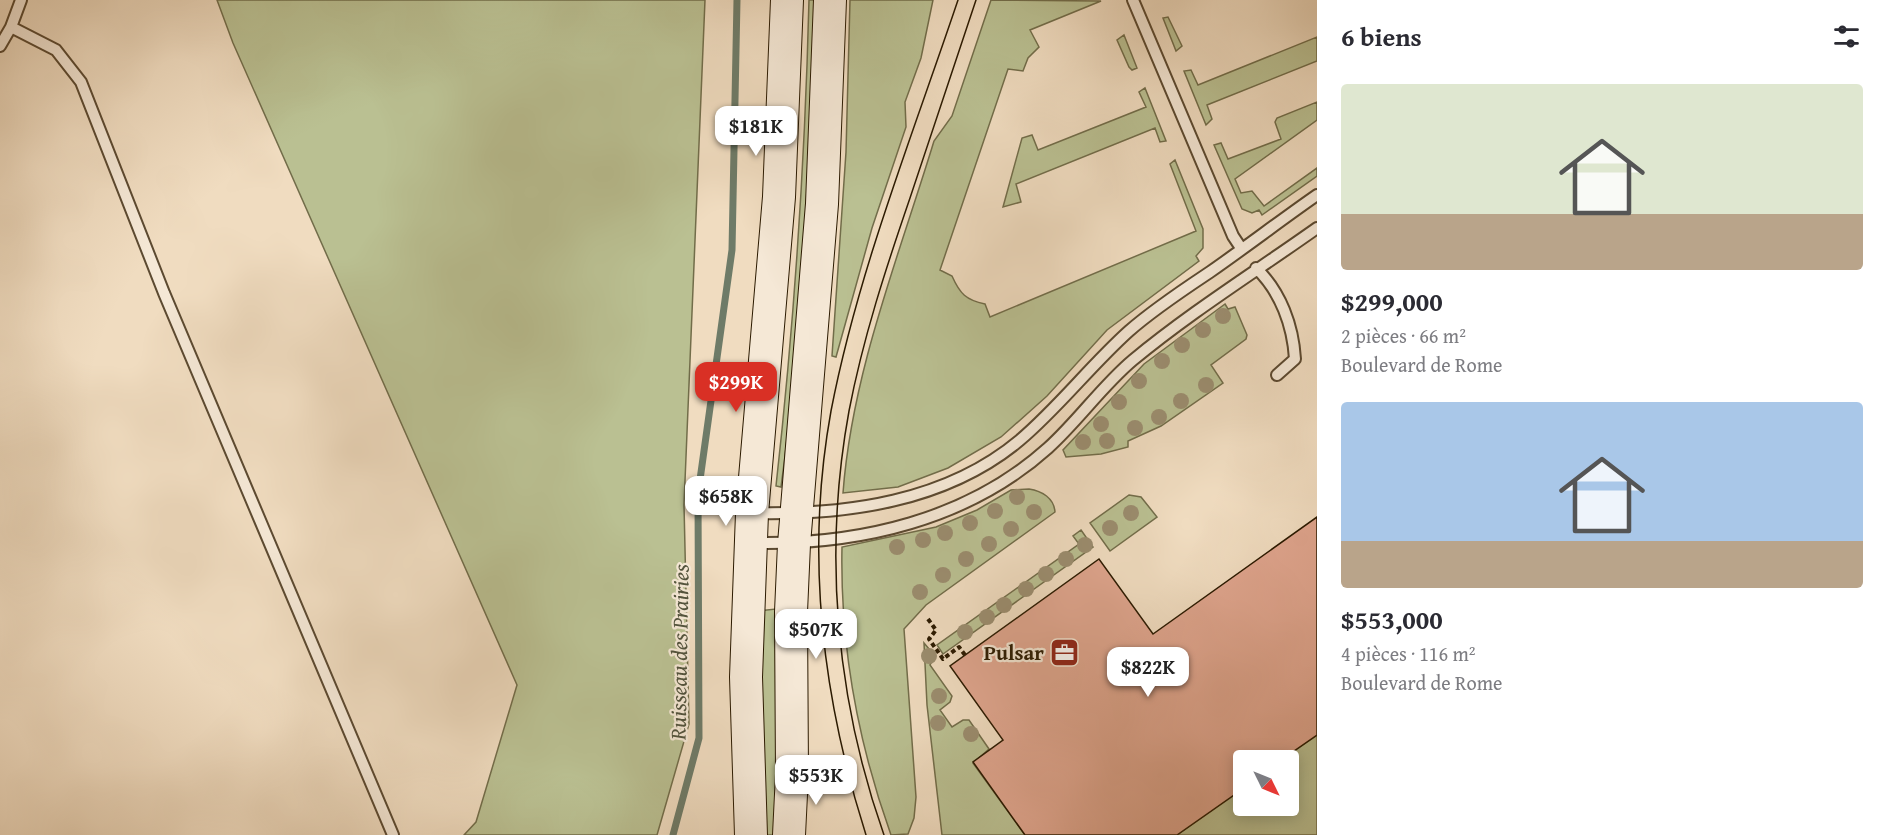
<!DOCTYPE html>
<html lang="fr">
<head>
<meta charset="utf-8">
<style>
	:root { --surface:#fff; --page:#f7f7f7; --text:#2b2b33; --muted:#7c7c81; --accent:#d93025 }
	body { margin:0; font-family:"Gentium Book Plus",serif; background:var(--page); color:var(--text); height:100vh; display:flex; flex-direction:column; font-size:22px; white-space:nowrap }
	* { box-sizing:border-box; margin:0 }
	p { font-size:20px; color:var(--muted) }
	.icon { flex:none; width:33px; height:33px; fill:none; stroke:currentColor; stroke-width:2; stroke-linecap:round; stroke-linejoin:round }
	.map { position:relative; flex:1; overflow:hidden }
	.sheet { display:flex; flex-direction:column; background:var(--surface); width:570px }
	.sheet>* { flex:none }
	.needle { width:39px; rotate:133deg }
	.controls { position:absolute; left:1233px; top:750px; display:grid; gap:12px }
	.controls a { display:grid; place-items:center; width:66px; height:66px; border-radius:6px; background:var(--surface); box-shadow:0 3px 15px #0003; font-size:30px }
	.price { position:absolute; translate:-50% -51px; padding:0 14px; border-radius:12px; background:#fff; color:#222; font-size:20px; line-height:39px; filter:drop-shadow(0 2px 3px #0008) }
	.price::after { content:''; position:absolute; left:50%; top:36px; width:18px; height:14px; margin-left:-9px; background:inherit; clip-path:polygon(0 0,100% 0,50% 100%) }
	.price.current { background:var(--accent); color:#fff }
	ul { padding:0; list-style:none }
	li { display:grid; align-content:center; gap:12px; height:318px; padding:0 24px }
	li span { display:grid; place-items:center; height:186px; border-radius:6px; color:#555 }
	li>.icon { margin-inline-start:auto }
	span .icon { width:108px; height:108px; fill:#fffc; stroke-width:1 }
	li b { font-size:26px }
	h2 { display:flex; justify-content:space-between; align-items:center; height:72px; padding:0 24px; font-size:26px }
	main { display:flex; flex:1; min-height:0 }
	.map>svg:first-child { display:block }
</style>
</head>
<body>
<main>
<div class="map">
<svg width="1317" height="835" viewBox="0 0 1317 835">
	<rect width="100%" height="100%" fill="#f0dcc0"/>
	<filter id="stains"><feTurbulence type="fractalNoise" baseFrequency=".00333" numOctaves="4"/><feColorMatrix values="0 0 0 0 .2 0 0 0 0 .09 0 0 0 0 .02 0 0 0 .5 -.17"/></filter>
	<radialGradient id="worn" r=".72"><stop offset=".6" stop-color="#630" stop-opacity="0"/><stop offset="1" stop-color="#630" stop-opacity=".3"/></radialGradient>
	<path fill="#bac092" stroke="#726d4a" stroke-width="1.5" d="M217,0H705L684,505L689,724L657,835H464L476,822L517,685L233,43Z
		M809,0H815C809,162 803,325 781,487L776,486C794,325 805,162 809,0Z
		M850,0H933L921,58L905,102L906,127L872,228L836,357L832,356L846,152Z
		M991,0L1101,1L1030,30L1039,47L1028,58L1023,71L1008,69L940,270L952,276C960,294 966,300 985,304L990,317L1196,231L1170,164L1175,160L1203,229V248L1196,256L1199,261L1107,330L1047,396L1001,437L948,468L898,487L843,493C852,372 899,256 934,141L952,116Z
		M1168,17L1182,46L1176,51L1163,18Z
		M1124,35L1137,68L1132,70L1129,67L1117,40Z
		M1317,37V61L1207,105L1212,119L1206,125L1184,71L1191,70L1198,85Z
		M1145,88L1166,141L1160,142L1155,128L1016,184L1021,202L1003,207L1022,138L1032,135L1038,150L1146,107L1139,92Z
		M1317,102V120L1235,179L1241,193L1252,191L1264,206L1317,168V176L1262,215L1259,210L1252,213L1242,209L1214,145L1221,143L1228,159L1281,139L1275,122L1277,118Z
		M1225,304L1228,309L1235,307L1247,335L1246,339L1211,365L1223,383L1161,426L1128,441V447L1101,454L1066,457L1063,450L1144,364Z
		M1029,489C1042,491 1054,498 1055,512L926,605L904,629L916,797L914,818L908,834L891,835C858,743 840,645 842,547L936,527L977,510L1011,490Z
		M1129,495L1141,497L1157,517L1110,551L1090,523Z
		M1081,530L1093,547L943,654L937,645L1079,544L1073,536Z
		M776,609L779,768L774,835H759L757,611Z
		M924,643L935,656L930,665L952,696L950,702L940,710L952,727L963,720H969L989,749L973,763L1025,835H942L927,705Z
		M1317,735V835H1177L1243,788L1244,806H1288V760H1281Z"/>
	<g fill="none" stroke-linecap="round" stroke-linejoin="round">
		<path stroke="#6e7b68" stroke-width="7" d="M673,835L699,738L698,494L732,250L737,0"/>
	</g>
	<path fill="#dfa58e" stroke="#2b1a01" stroke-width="1.5" d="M1317,517V735L1281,760H1244V788L1177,835H1025L973,762L1003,740L950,666L1099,559L1153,634Z"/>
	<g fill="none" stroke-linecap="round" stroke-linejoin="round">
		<defs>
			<path id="service" d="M1133,0L1233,236L1241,248
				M11,27L56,50L81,82L164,293L393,835
				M0,46L11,27L21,0
				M1256,268C1281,292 1293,326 1295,359L1277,375
				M754,513C846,515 946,502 1020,440C1059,407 1091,365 1129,331C1154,309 1183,290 1210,272C1246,247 1281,220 1317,195
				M754,543C859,545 968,520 1048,448C1078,421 1102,386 1133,360C1191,312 1255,272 1317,228"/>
			<path id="secondary" d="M751,835L746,677L752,513L779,197L787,0
				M789,835L792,774L791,612L794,544L822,204L830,0"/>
		</defs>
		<use href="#service" stroke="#5c4a31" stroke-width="14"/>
		<use href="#secondary" stroke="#2b1a01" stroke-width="34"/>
		<path stroke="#2b1a01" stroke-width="4" stroke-dasharray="4.5 3" stroke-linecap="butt" d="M928,619L936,630L929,639L943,659L959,647L965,655"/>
		<use href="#service" stroke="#f5e8d6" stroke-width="10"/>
		<use href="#secondary" stroke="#f5e8d6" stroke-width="32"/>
		<path stroke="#2b1a01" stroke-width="1.5" d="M866,835C822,697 805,554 831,411C858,271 913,134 958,0
			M884,835C836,699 823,553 849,411C863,338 886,268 910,198C932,132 954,66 976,0"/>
	</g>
	<g fill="#9b8d6f">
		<circle cx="1223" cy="316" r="8"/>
		<circle cx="1203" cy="330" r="8"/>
		<circle cx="1182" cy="345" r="8"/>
		<circle cx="1162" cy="361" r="8"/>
		<circle cx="1139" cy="381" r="8"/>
		<circle cx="1206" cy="385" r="8"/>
		<circle cx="1181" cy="401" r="8"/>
		<circle cx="1119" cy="402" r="8"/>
		<circle cx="1159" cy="417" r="8"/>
		<circle cx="1101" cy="424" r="8"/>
		<circle cx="1135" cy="428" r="8"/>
		<circle cx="1107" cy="441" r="8"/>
		<circle cx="1083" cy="442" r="8"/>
		<circle cx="1017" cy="497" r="8"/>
		<circle cx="995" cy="511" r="8"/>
		<circle cx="1034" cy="512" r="8"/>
		<circle cx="1131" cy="513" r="8"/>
		<circle cx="970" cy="523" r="8"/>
		<circle cx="1110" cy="528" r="8"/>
		<circle cx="1011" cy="529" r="8"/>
		<circle cx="945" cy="533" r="8"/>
		<circle cx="923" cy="540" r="8"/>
		<circle cx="989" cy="544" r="8"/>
		<circle cx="1085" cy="545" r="8"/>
		<circle cx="897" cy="547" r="8"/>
		<circle cx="966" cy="559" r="8"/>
		<circle cx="1066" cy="559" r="8"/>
		<circle cx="1046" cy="574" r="8"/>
		<circle cx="943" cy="575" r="8"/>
		<circle cx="1026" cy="589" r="8"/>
		<circle cx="920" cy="592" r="8"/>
		<circle cx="1004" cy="605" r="8"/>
		<circle cx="987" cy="617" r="8"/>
		<circle cx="965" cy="632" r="8"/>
		<circle cx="929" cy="656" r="8"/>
		<circle cx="939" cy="696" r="8"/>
		<circle cx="938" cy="723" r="8"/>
		<circle cx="971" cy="734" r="8"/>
	</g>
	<defs>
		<symbol id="office-square" viewBox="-11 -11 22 22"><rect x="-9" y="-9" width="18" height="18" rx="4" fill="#8f2418" stroke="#f5e8d6"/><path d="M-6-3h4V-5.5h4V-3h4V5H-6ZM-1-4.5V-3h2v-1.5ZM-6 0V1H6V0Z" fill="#fff"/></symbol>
	</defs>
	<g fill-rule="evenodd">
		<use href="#office-square" x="1048" y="636" width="33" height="33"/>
	</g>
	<g text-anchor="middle" stroke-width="4.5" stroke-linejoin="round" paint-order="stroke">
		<g font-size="21" font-weight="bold" fill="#2b1a01" stroke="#f5e8d6" text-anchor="end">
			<text x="1044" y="660">Pulsar</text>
		</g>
		<g font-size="22" font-style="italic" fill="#52533d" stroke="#f5e8d6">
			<text transform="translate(679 652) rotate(-89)" y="8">Ruisseau des Prairies</text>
		</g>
	</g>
	<rect width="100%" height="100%" filter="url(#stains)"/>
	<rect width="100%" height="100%" fill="url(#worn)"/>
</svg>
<div class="controls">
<a><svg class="needle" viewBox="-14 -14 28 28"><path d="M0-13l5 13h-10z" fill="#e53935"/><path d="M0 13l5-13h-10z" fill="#7c7c81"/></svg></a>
</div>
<b class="price" style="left:756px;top:157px">$181K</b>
<b class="price current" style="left:736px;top:413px">$299K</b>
<b class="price" style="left:726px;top:527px">$658K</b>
<b class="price" style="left:816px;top:660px">$507K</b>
<b class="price" style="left:1148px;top:698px">$822K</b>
<b class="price" style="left:816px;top:806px">$553K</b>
</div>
<section class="sheet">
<h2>6 biens<svg class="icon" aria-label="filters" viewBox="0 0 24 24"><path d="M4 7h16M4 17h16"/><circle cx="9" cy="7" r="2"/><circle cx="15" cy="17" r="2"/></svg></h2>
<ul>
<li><span style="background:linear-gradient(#dfe7d0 70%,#b9a48a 0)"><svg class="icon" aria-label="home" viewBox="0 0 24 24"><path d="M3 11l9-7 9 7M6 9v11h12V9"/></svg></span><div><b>$299,000</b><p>2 pièces · 66 m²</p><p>Boulevard de Rome</p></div></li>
<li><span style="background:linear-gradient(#a9c7e8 75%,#b9a48a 0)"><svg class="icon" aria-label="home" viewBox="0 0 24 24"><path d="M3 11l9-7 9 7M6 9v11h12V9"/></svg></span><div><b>$553,000</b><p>4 pièces · 116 m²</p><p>Boulevard de Rome</p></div></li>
</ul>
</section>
</main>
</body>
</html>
